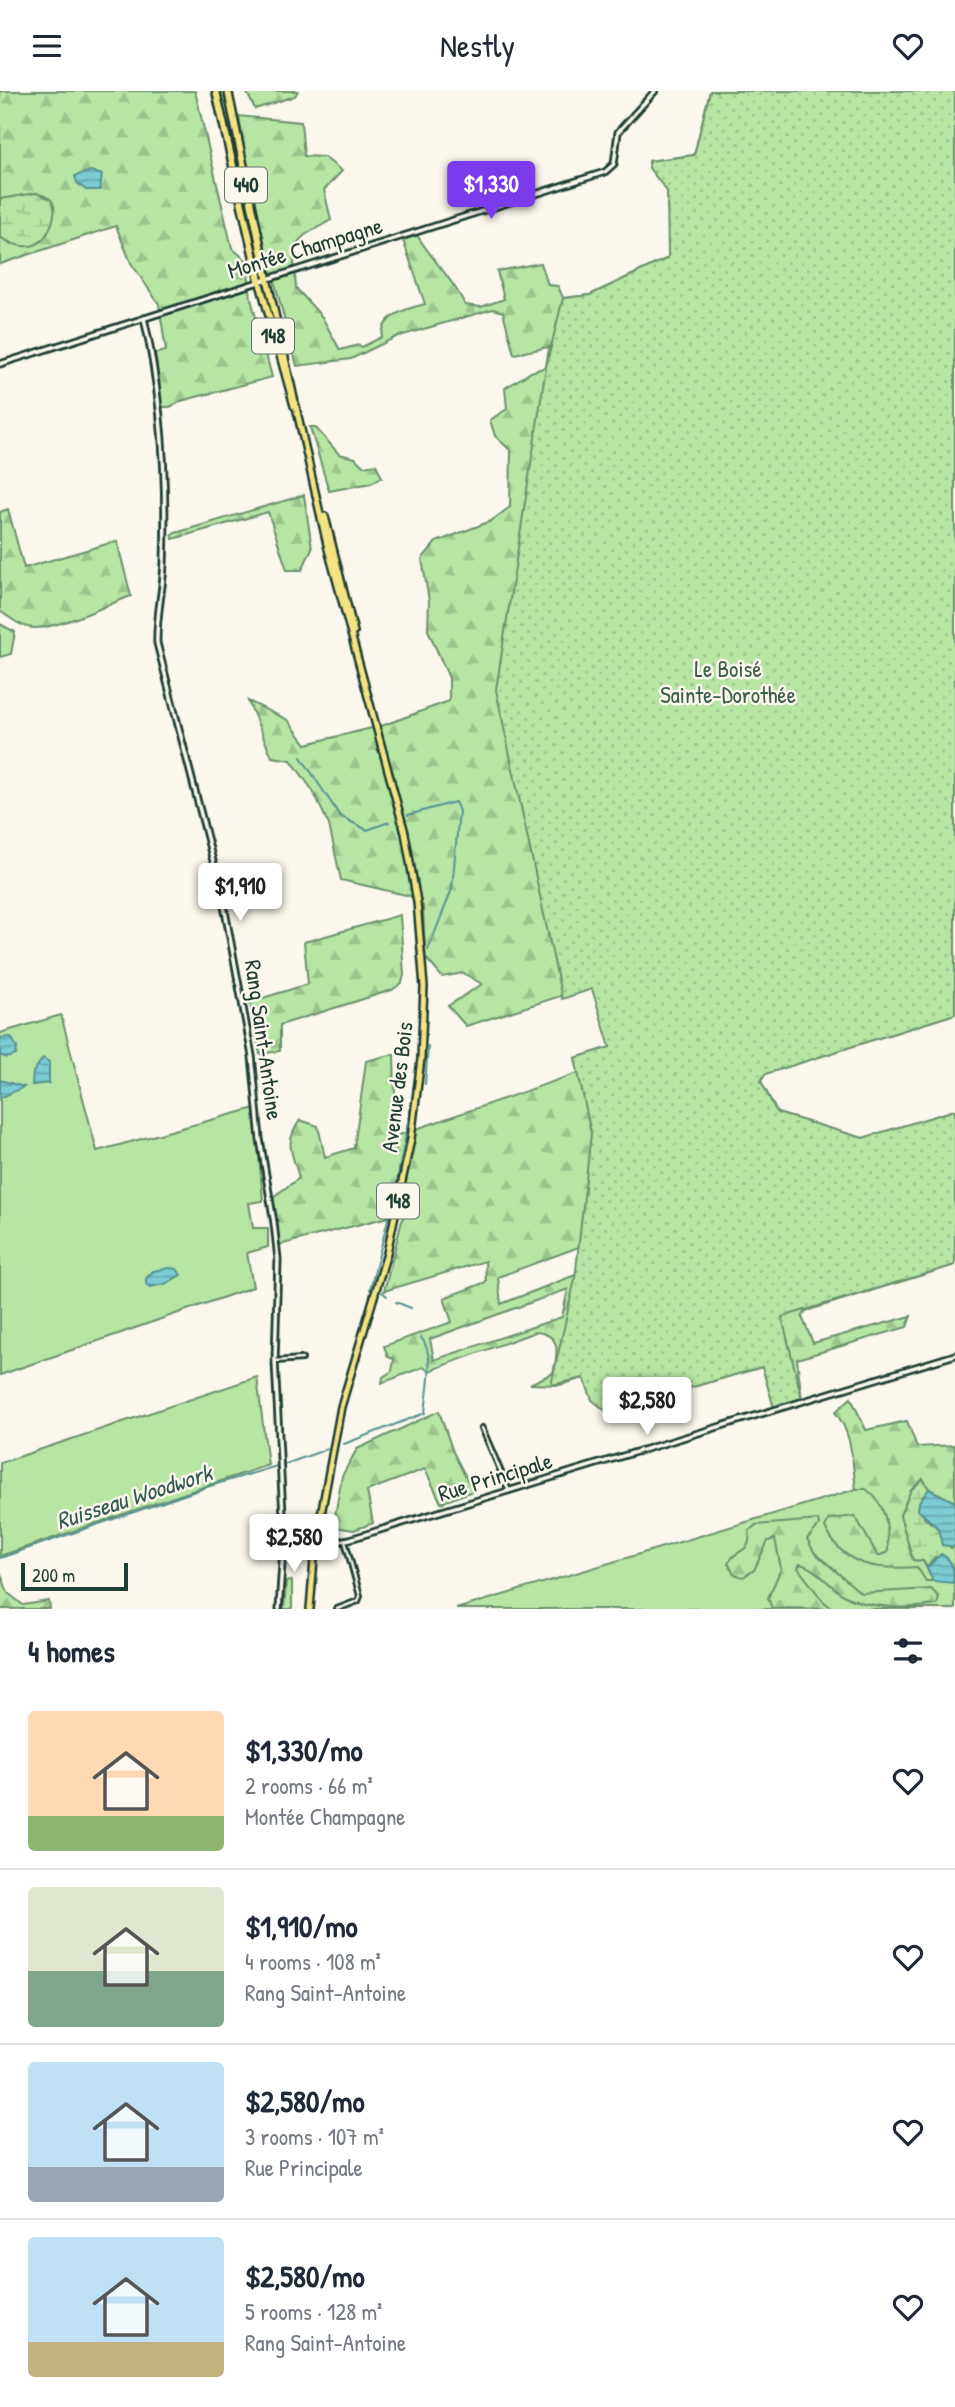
<!DOCTYPE html>
<html lang="en">
<head>
<meta charset="utf-8">
<style>
	:root { --surface:#fff; --page:#f6f6f7; --text:#1f2937; --muted:#747a83; --line:#e0e1e3; --accent:#7c3aed }
	body { margin:0; font-family:"Patrick Hand",sans-serif; background:var(--page); color:var(--text); height:100vh; display:flex; flex-direction:column; font-size:26px; white-space:nowrap }
	* { box-sizing:border-box; margin:0 }
	p { font-size:23px; color:var(--muted) }
	.icon { flex:none; width:38px; height:38px; fill:none; stroke:currentColor; stroke-width:2; stroke-linecap:round; stroke-linejoin:round }
	.map { position:relative; height:1518px; overflow:hidden }
	.panel { display:flex; flex-direction:column; background:var(--surface); flex:1 }
	.panel>* { flex:none }
	.scale { position:absolute; left:21px; bottom:18px; width:107px; box-sizing:border-box; padding-left:7px; border:4px solid #1f3d34; border-top:0; font-size:19px; line-height:24px; white-space:nowrap; color:#1f3d34; -webkit-text-stroke:5px #fbf7ec; paint-order:stroke }
	.price { position:absolute; translate:-50% -60px; padding:0 16px; border-radius:7px; background:#fff; color:#222; font-size:23px; line-height:46px; filter:drop-shadow(0 2px 4px #0008) }
	.price::after { content:''; position:absolute; left:50%; top:42px; width:21px; height:16px; margin-left:-10px; background:inherit; clip-path:polygon(0 0,100% 0,50% 100%) }
	.price.active { background:var(--accent); color:#fff }
	ul { padding:0; list-style:none }
	li { display:flex; align-items:center; gap:21px; height:175px; padding:0 28px }
	li+li { border-top:2px solid var(--line) }
	li span { display:grid; place-items:center; flex:none; width:196px; height:140px; border-radius:7px; color:#555 }
	li>.icon { margin-inline-start:auto }
	span .icon { width:84px; height:84px; fill:#fffc; stroke-width:1 }
	li b { font-size:30px }
	h2 { display:flex; justify-content:space-between; align-items:center; height:84px; padding:0 28px; font-size:30px }
	header { display:flex; justify-content:space-between; align-items:center; height:91px; padding:0 28px; background:var(--surface); font-size:32px; font-weight:600 }
	.map>svg:first-child { display:block }
</style>
</head>
<body>
<header><svg class="icon" aria-label="menu" viewBox="0 0 24 24"><path d="M4 6h16M4 12h16M4 18h16"/></svg>Nestly<svg class="icon" aria-label="heart" viewBox="0 0 24 24"><path d="M12 20l-8-8c-3-5 5-10 8-4 3-6 11-1 8 4z"/></svg></header>
<div class="map">
<svg width="955" height="1518" viewBox="0 0 955 1518">
	<defs>
		<pattern id="forest-firs" width="22" height="20" patternUnits="userSpaceOnUse" patternTransform="scale(1.75)"><rect width="22" height="20" fill="#b6e5a4"/><path d="M5 1l3.5 6h-7zM16 11l3.5 6h-7z" fill="#9cc58e"/></pattern>
		<pattern id="wetland-marsh" width="20" height="14" patternUnits="userSpaceOnUse" patternTransform="scale(1.75)"><rect width="20" height="14" fill="#b6e5a4"/><path d="M1 5h8M5 5V1M11 12h8M15 12V8" fill="none" stroke="#9cc58e"/></pattern>
		<pattern id="park-dots" width="8" height="8" patternUnits="userSpaceOnUse" patternTransform="scale(1.75)"><rect width="8" height="8" fill="#b6e5a4"/><path d="M2 2h.1M6 6h.1" fill="none" stroke="#9cc58e" stroke-width="1.8" stroke-linecap="round"/></pattern>
		<pattern id="water-rules" width="6" height="5" patternUnits="userSpaceOnUse" patternTransform="scale(1.75)"><rect width="6" height="5" fill="#7bccd3"/><path d="M0 2.5h6" fill="none" stroke="#64a7ac"/></pattern>
	</defs>
	<rect width="100%" height="100%" fill="#fbf7ec"/>
	<filter id="ink" filterUnits="userSpaceOnUse"><feTurbulence type="fractalNoise" baseFrequency=".0143" numOctaves="2"/><feDisplacementMap in="SourceGraphic" scale="14" xChannelSelector="R" yChannelSelector="G"/><feConvolveMatrix kernelMatrix="1 2 1 2 8 2 1 2 1" color-interpolation-filters="sRGB"/></filter>
	<g filter="url(#ink)">
		<path fill="#b6e5a4" stroke="#6a916c" stroke-width="2" d="M61,924L97,1060L255,1017L263,1110L249,1112L253,1137H268V1156L247,1162L253,1196L0,1284V942Z
			M257,1286L268,1374L0,1465V1372Z
			M880,1391L955,1470V1518H456Z"/>
		<path fill="url(#forest-firs)" stroke="#6a916c" stroke-width="2" fill-rule="evenodd" d="M0,0H195L232,157L247,170L251,208L272,286L181,310L170,316H161L152,263L166,260L159,213L131,172L116,135L0,173V146L11,153L47,140L51,132L36,102L0,108Z
			M246,0H298L295,5L255,18Z
			M710,0H955V923L765,983L761,990L777,1022L863,1047L955,1019V1174L806,1220L802,1226L813,1252L911,1225L907,1236L797,1268L802,1309L775,1317L762,1276L607,1321L592,1308L584,1287L560,1294L530,1293L553,1282C558,1262 562,1243 535,1241L429,1280L423,1276L382,1292L383,1286L392,1280L394,1268L388,1266L384,1255L452,1231L444,1207L486,1191L485,1170L384,1200L404,1122L279,1154L273,1106L299,1087C293,1062 283,1054 300,1029L318,1035L325,1066L354,1057L366,970L394,963L396,1045L621,967L595,894L466,935L448,915L482,893L463,882L442,886L425,866L423,815L410,805L341,789L329,734L313,700L291,669L272,666L248,610L288,629L306,653L384,634L449,610V587L428,539L429,510L422,468L436,451L491,430L510,416L511,360L495,345L490,329L507,318L505,297L531,281L546,276L549,256L514,263L503,221L493,218L396,246L351,268L297,275L252,107L239,25L301,31L304,65L324,66L342,80L324,99L331,129L305,144L296,153L294,173L296,197L322,226L340,259L358,254L362,256L382,246C382,223 407,218 425,213L403,149L417,144C432,169 454,189 465,214L481,216L504,208L497,180L541,172L548,194L558,195L563,207L590,204L668,167L674,148L667,117V100L649,77V70L694,64ZM584,1154L583,1181L501,1213L498,1186ZM568,1198L562,1226L434,1269L430,1248Z
			M310,336H315L339,363L355,367L363,375L376,373L382,386L371,392L329,400Z
			M304,404L312,457L302,479H287L268,421L173,448L172,443Z
			M8,418L24,477L117,450L131,505C104,515 63,536 35,537C22,537 10,527 0,520V421Z
			M0,533L15,541L11,563L0,566Z
			M400,824L404,884L402,892L392,899L280,934V960L260,963L250,911L308,893L304,851Z
			M851,1307L866,1339L907,1330L917,1356L955,1354V1411L929,1398L923,1388L900,1424L913,1469L923,1470L933,1490H926L917,1476C878,1479 844,1477 825,1436L829,1428L855,1425L878,1465L888,1461C888,1436 887,1413 866,1398H856C852,1371 853,1343 835,1321Z
			M439,1320L453,1361L473,1400L441,1412L425,1378L367,1400L373,1432L354,1439L333,1436L342,1385L357,1358Z
			M818,1429L819,1435L807,1448L814,1461L861,1502L931,1498L939,1506L937,1514C911,1518 869,1518 845,1505C830,1496 817,1477 800,1473L798,1477L823,1510L833,1518L772,1517L768,1507L781,1478L775,1448L768,1450L754,1479L743,1486L734,1483L728,1472C738,1455 752,1464 749,1440L756,1434Z
			M0,1480L8,1502L23,1514L49,1510L50,1518H0Z
			M292,1490V1518H284L286,1491Z"/>
		<path fill="url(#wetland-marsh)" stroke="#6a916c" stroke-width="2" d="M36,102C41,104 47,105 51,109C60,120 48,148 37,153C24,159 11,153 0,146V108Z
			M923,1388L929,1398L919,1411L924,1427L938,1437L951,1457L955,1456V1482L954,1477L935,1466L927,1476L923,1470L913,1469L900,1424L911,1399Z"/>
		<path fill="url(#park-dots)" stroke="#6a916c" stroke-width="2" d="M710,0H955V923L765,983L761,990L777,1022L863,1047L955,1019V1174L782,1226L802,1308L774,1317L762,1276L607,1321L592,1309L584,1287L551,1294L575,1188L591,1042L575,967L610,956L592,898L562,908L496,599L546,276L563,207L590,204L668,167L667,100L649,77V70L694,64Z"/>
		<path fill="url(#water-rules)" stroke="#569393" stroke-width="2" d="M91,80L102,84L100,99H86L77,92L75,85Z
			M11,946L17,956L16,964L7,967L0,964V947Z
			M43,967L49,971V992L32,994L33,981Z
			M0,989L24,996L0,1007Z
			M169,1177L177,1178L181,1184L165,1193L150,1196L146,1193V1188L153,1180Z
			M929,1398L955,1411V1456L942,1454L938,1437L918,1419L919,1411Z
			M941,1463C953,1469 955,1479 953,1492L933,1490L927,1476Z"/>
		<g fill="none" stroke-linecap="round" stroke-linejoin="round">
			<path stroke="#569393" stroke-width="2" d="M301,666L340,725L367,739L389,731
				M408,724L455,711L459,720L452,798L428,859
				M425,993L428,955
				M413,998V997
				M370,1199L395,1101L413,1004
				M382,1201L387,1205
				M396,1211L411,1217
				M344,1353L425,1322C427,1298 436,1266 421,1246
				M283,1374L327,1358
				M0,1467L213,1394L277,1375"/>
			<defs>
				<path id="minor" d="M275,1270L302,1268
					M482,1337L509,1400
					M337,1518L358,1510L360,1505L345,1450"/>
				<path id="tertiary" d="M144,227C162,306 167,390 164,472C163,499 156,525 157,552L223,809L252,965L260,1048L274,1132L278,1168L275,1270L284,1443L279,1518
					M0,273L605,81L614,73L618,41L655,0
					M284,1447L330,1452L350,1448L955,1264"/>
				<path id="primary" d="M267,187L328,458L405,742L417,811L424,896L421,968L411,1048L387,1162L341,1316L315,1456L310,1518
					M259,189L294,315
					M325,425L354,541"/>
				<path id="motorway" d="M216,0L259,189
					M228,0L267,187"/>
			</defs>
			<use href="#minor" stroke="#1f3d34" stroke-width="8"/>
			<use href="#tertiary" stroke="#1f3d34" stroke-width="9"/>
			<use href="#primary" stroke="#1f3d34" stroke-width="10"/>
			<use href="#motorway" stroke="#1f3d34" stroke-width="11"/>
			<use href="#minor" stroke="#fbf7ec" stroke-width="2.5"/>
			<use href="#tertiary" stroke="#fbf7ec" stroke-width="3.5"/>
			<use href="#primary" stroke="#f4e382" stroke-width="5"/>
			<use href="#motorway" stroke="#f4e382" stroke-width="6"/>
		</g>
	</g>
	<g text-anchor="middle" stroke-width="5" stroke-linejoin="round" paint-order="stroke">
		<g fill="#fbf7ec" stroke="#61756b" stroke-width="2">
			<rect x="225" y="76.5" width="42" height="35" rx="5"/>
			<rect x="252" y="227.5" width="42" height="35" rx="5"/>
			<rect x="377" y="1092.5" width="42" height="35" rx="5"/>
		</g>
		<g font-size="21" font-weight="bold" fill="#1f3d34">
			<text x="246" y="101">440</text>
			<text x="273" y="252">148</text>
			<text x="398" y="1117">148</text>
		</g>
		<g font-size="23" fill="#1f3d34" stroke="#fbf7ec">
			<text transform="translate(305 157) rotate(-17)" y="8">Montée Champagne</text>
			<text transform="translate(264 949) rotate(82)" y="8">Rang Saint-Antoine</text>
			<text transform="translate(397 996) rotate(-83)" y="8">Avenue des Bois</text>
			<text transform="translate(495 1386) rotate(-17)" y="8">Rue Principale</text>
		</g>
		<g font-size="23" fill="#3d5f4a" stroke="#fbf7ec">
			<text x="728" y="586">Le Boisé<tspan x="728" dy="26">Sainte-Dorothée</tspan></text>
		</g>
		<g font-size="24" font-style="italic" fill="#315a54" stroke="#fbf7ec">
			<text transform="translate(134 1406) rotate(-18)" y="8">Ruisseau Woodwork</text>
		</g>
	</g>
</svg>
<div class="scale">200 m</div>
<b class="price active" style="left:491px;top:130px">$1,330</b>
<b class="price" style="left:240px;top:832px">$1,910</b>
<b class="price" style="left:647px;top:1346px">$2,580</b>
<b class="price" style="left:294px;top:1483px">$2,580</b>
</div>
<section class="panel">
<h2>4 homes<svg class="icon" aria-label="filters" viewBox="0 0 24 24"><path d="M4 7h16M4 17h16"/><circle cx="9" cy="7" r="2"/><circle cx="15" cy="17" r="2"/></svg></h2>
<ul>
<li><span style="background:linear-gradient(#ffd9b3 75%,#8fb573 0)"><svg class="icon" aria-label="home" viewBox="0 0 24 24"><path d="M3 11l9-7 9 7M6 9v11h12V9"/></svg></span><div><b>$1,330/mo</b><p>2 rooms · 66 m²</p><p>Montée Champagne</p></div><svg class="icon" aria-label="heart" viewBox="0 0 24 24"><path d="M12 20l-8-8c-3-5 5-10 8-4 3-6 11-1 8 4z"/></svg></li>
<li><span style="background:linear-gradient(#dfe7d0 60%,#7fa58c 0)"><svg class="icon" aria-label="home" viewBox="0 0 24 24"><path d="M3 11l9-7 9 7M6 9v11h12V9"/></svg></span><div><b>$1,910/mo</b><p>4 rooms · 108 m²</p><p>Rang Saint-Antoine</p></div><svg class="icon" aria-label="heart" viewBox="0 0 24 24"><path d="M12 20l-8-8c-3-5 5-10 8-4 3-6 11-1 8 4z"/></svg></li>
<li><span style="background:linear-gradient(#bfe0f5 75%,#9aa5b1 0)"><svg class="icon" aria-label="home" viewBox="0 0 24 24"><path d="M3 11l9-7 9 7M6 9v11h12V9"/></svg></span><div><b>$2,580/mo</b><p>3 rooms · 107 m²</p><p>Rue Principale</p></div><svg class="icon" aria-label="heart" viewBox="0 0 24 24"><path d="M12 20l-8-8c-3-5 5-10 8-4 3-6 11-1 8 4z"/></svg></li>
<li><span style="background:linear-gradient(#bfe0f5 75%,#c2b280 0)"><svg class="icon" aria-label="home" viewBox="0 0 24 24"><path d="M3 11l9-7 9 7M6 9v11h12V9"/></svg></span><div><b>$2,580/mo</b><p>5 rooms · 128 m²</p><p>Rang Saint-Antoine</p></div><svg class="icon" aria-label="heart" viewBox="0 0 24 24"><path d="M12 20l-8-8c-3-5 5-10 8-4 3-6 11-1 8 4z"/></svg></li>
</ul>
</section>
</body>
</html>
